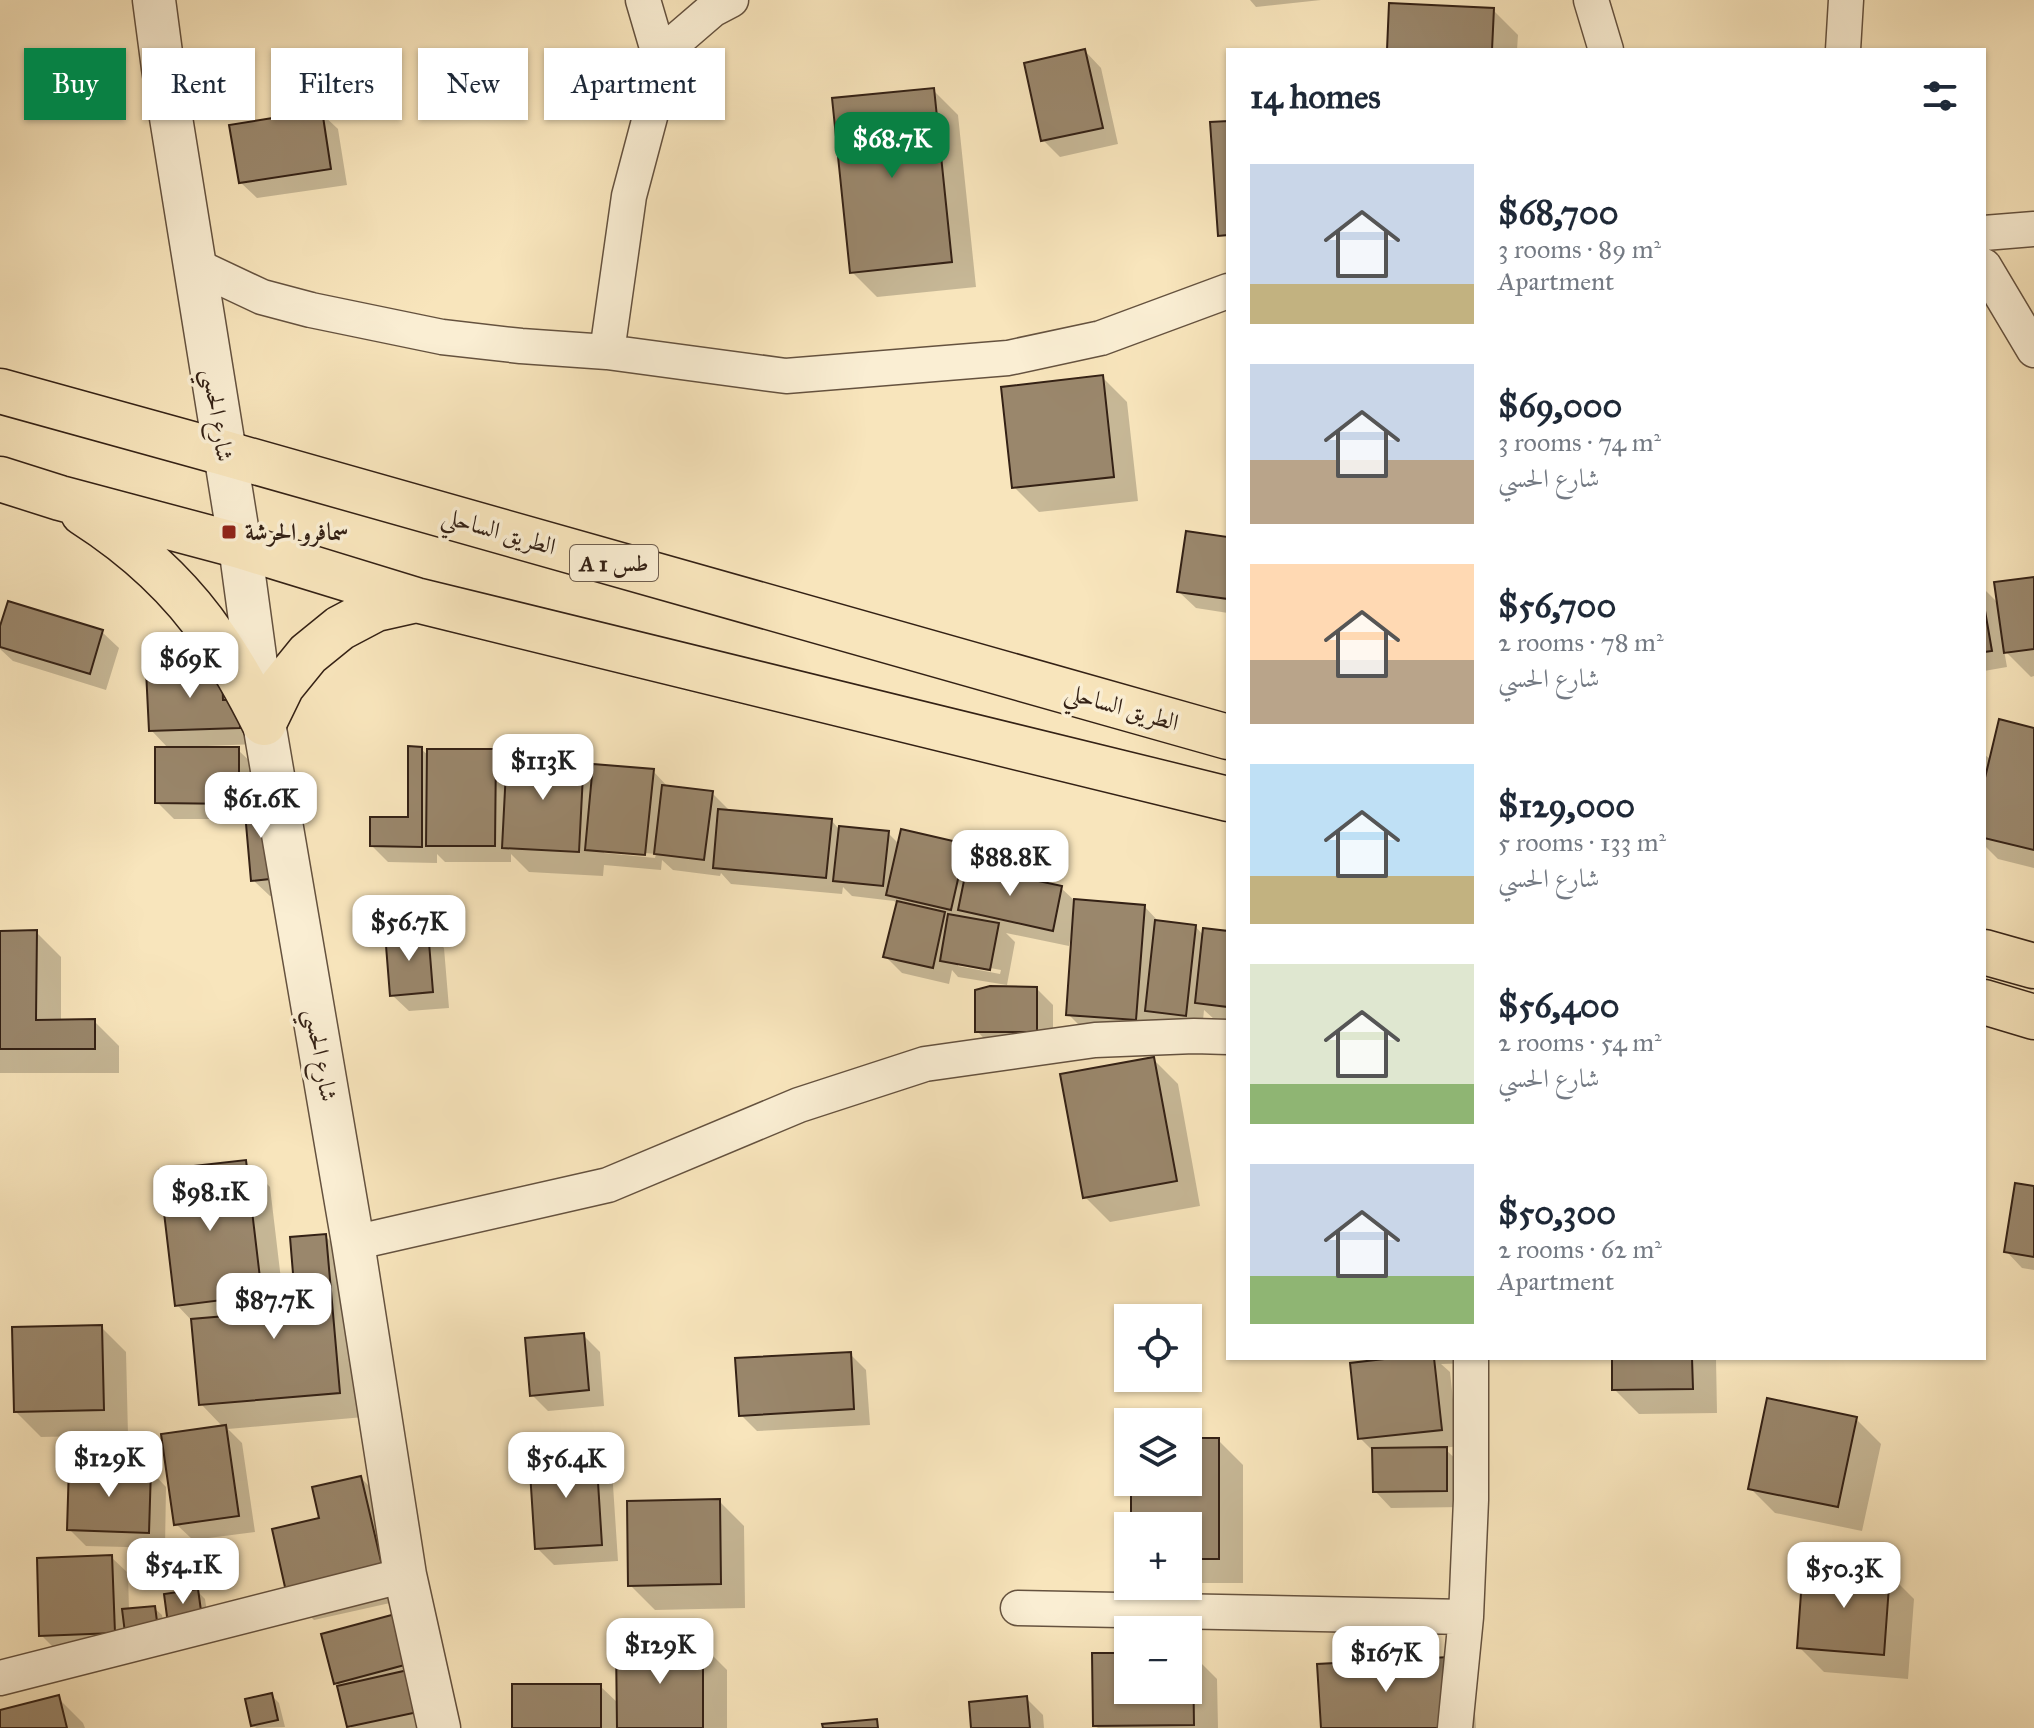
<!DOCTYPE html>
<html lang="en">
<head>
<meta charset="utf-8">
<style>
	:root { --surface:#fff; --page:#f2f2f3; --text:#1f2937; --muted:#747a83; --accent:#0b8043 }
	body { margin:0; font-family:"IM FELL Great Primer",Amiri,serif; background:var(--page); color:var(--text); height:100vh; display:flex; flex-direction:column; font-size:30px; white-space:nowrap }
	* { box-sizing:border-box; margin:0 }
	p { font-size:26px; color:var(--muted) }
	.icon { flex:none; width:44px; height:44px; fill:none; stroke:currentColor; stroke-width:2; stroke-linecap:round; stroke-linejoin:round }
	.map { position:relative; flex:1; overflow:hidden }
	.panel { position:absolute; left:1226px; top:48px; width:760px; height:1312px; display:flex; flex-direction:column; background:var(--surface); border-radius:0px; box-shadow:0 2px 6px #0004 }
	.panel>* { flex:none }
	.guide { position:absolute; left:24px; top:48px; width:760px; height:72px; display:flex; gap:16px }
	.buttons { position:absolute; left:1114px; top:1304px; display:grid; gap:16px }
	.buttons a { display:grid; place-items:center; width:88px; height:88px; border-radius:0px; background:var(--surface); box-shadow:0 2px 6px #0004; font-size:40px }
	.price { position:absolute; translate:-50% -68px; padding:0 18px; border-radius:16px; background:#fff; color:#222; font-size:26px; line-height:52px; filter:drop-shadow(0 2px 4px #0008) }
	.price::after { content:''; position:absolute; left:50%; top:48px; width:24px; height:18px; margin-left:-12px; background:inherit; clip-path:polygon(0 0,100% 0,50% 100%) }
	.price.selected { background:var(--accent); color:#fff }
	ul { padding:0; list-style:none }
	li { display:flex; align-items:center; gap:24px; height:200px; padding:0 24px }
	li span { display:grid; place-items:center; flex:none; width:224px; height:160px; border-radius:0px; color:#555 }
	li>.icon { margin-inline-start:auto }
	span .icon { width:96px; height:96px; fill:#fffc; stroke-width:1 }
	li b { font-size:34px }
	h2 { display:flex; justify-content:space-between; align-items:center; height:96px; padding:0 24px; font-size:34px }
	.chip { padding:0 28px; border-radius:0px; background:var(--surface); box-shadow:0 2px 6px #0004; font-size:28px; line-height:72px }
	.chip.selected { background:var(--accent); color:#fff }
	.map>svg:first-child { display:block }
</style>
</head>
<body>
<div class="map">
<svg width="2034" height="1728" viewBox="0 0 2034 1728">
	<rect width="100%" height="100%" fill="#f8e5bc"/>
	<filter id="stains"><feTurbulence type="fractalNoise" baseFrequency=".0025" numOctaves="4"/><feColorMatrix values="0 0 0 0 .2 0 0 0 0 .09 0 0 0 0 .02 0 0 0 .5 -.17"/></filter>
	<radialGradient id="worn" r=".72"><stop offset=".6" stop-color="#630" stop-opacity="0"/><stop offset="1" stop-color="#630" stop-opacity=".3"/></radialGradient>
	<path fill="#0003" fill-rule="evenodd" d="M1250,0H1321L1256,7Z
		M1493,10L1518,35L1517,50H1389Z
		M1085,51L1101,68L1118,144L1060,157L1043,140Z
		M933,90L958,115L976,287L877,297L852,272Z
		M321,113L338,129L347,185L257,198L240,182Z
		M1102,377L1127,402L1138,501L1039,512L1014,487Z
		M1228,539V613L1196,608L1179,592Z
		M2034,579V676L2031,677L2004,650L2007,667L1984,671V589L2000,605Z
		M102,632L119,648L106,690L13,661L0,649V633Z
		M221,669L256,744L207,746V749L238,750L255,766V802L295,894L270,896L253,880L248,819H174L157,802L169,749L151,730Z
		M2034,730V868L1998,859L1984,845V754L1991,760Z
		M421,749L429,756L495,751L508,765L583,757L594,769L653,771L669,788L712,793L728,809V812L831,820L838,828L888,833L899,844L965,846L981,862L980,870L1061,888L1075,901L1144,906L1160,923L1195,926L1204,936L1228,933V1021L1214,1019L1204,1010L1202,1031L1093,1039L1068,1014L1074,937L1071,936L1069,946L1006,933L1015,942L1007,985L958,977L952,970L949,984L902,973L886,957L898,904L894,901L852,896L843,887L842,894L731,884L721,873L720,876L673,870L662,860L661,870L604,865L603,876L529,872L511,854V862H445L437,854V863L388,862L372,846L410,819ZM604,849L656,854L655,858L604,853ZM958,962L1001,970L1000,974L958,966Z
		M36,932L61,957V1022L94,1021L119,1046V1073H0V933Z
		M427,932L444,948L449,1008L409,1011L392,995Z
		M1037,989L1053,1005V1048H993L977,1031Z
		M1153,1059L1178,1084L1200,1206L1110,1222L1085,1197Z
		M245,1162L270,1187L285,1313L299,1312L325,1236L350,1261L364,1417L228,1429L242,1443L255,1532L193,1540L176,1524L223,1427L201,1404L193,1322L177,1305Z
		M2034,1188V1270L2022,1268L2006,1251Z
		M101,1327L126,1352L128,1435L41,1437L16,1412Z
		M583,1335L600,1352L604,1406L548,1411L532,1395Z
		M850,1354L866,1370L870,1425L757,1431L741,1415Z
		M1396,1358H1471L1472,1363L1441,1364L1450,1372L1458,1446L1444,1448L1463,1466V1507L1391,1508L1375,1491L1374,1452L1360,1438Z
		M1614,1358H1716L1717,1413L1639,1414L1614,1389Z
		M1856,1419L1881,1444L1862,1531L1775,1513L1750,1488Z
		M1188,1440H1218L1243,1465V1583H1188V1526H1133V1482H1188Z
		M595,1453L612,1470L618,1561L554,1565L537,1548Z
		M150,1470L166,1487L165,1548L86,1546L69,1529Z
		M361,1478L386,1503L408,1599L314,1620L289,1595L322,1519Z
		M719,1501L744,1526L745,1608L655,1610L630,1585Z
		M111,1557L128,1573L129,1611L154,1608L162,1615L165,1636L58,1652L41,1635Z
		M1889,1574L1914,1599L1908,1679L1824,1672L1799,1647Z
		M197,1591L205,1599L209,1626L178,1631Z
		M399,1616L433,1728H351L339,1686L336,1683Z
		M702,1645L727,1670V1728H514L600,1686L619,1704Z
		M1188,1654H1192L1217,1679L1218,1728H1098L1095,1726L1128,1655V1690H1188Z
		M1473,1684L1476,1728H1323Z
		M271,1695L279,1703L285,1727L256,1728L253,1725Z
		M58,1698L83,1723L85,1728H0V1712Z
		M1026,1698L1043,1715L1044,1728H973Z"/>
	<path fill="#9a876c" stroke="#342115" stroke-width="2" d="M1389,3L1494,8L1492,50H1387Z
		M1085,49L1103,128L1041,141L1024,63Z
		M934,88L952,262L850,273L832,98Z
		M322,110L331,169L239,183L229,125Z
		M1228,121V235L1218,236L1210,122Z
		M1103,375L1114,477L1012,488L1001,387Z
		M1186,531L1228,537V599L1177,592Z
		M2034,577V649L2004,653L1994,582Z
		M8,601L103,630L90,674L0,647V626Z
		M1984,605L1992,651L1984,652Z
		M222,667L223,700H240V728L149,731L146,670Z
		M1999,719L2034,728V850L1984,838V782Z
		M408,746L422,747V847L370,846V817H408Z
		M155,747H239V804L155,803Z
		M427,749H496L495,846H426Z
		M507,751L584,755L579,852L502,848Z
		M593,764L654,769L645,855L585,850Z
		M662,785L713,791L704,860L654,854Z
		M271,799L279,878L251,881L244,801Z
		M718,809L832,819L826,878L713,868Z
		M839,826L889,831L883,886L833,881Z
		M901,829L966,844L951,910L886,895Z
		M967,866L1062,886L1053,931L958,910Z
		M1074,899L1145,905L1136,1020L1066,1015Z
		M897,901L945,912L933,968L883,957Z
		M948,914L999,923L990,970L940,961Z
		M1155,920L1196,925L1186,1016L1145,1011Z
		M1203,928L1228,931V1007L1195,1003Z
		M37,930L36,1020L95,1019V1049H0V931Z
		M428,930L433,992L390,996L385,933Z
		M990,986L1037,987V1032H975V990Z
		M1154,1057L1177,1181L1083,1198L1060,1074Z
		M246,1160L262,1295L175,1306L159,1170Z
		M2015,1183L2034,1186V1257L2004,1252Z
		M326,1234L340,1393L199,1405L191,1319L296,1310L290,1237Z
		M102,1325L104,1410L14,1412L12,1327Z
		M584,1333L589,1390L530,1396L525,1338Z
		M851,1352L854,1409L739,1416L735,1358Z
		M1393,1358H1434L1442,1430L1358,1439L1350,1363Z
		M1612,1358H1692L1693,1389L1612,1390Z
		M1767,1398L1857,1417L1838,1507L1748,1489Z
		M226,1425L239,1516L174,1525L161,1434Z
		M1188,1438H1219V1559H1188V1526H1131V1482H1188Z
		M1447,1447V1491L1373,1492L1372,1448Z
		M596,1451L602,1545L535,1549L529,1456Z
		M69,1465L151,1468L149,1533L67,1530Z
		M361,1476L384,1574L287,1596L272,1529L319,1518L312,1487Z
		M720,1499L721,1584L628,1586L627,1501Z
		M112,1555L115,1633L39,1636L37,1558Z
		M1803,1566L1890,1572L1884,1655L1797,1648Z
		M198,1589L202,1618L168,1624L164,1594Z
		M155,1606L158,1629L125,1633L122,1609Z
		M399,1613L412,1663L334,1684L321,1634Z
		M703,1643V1728H617L616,1644Z
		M1188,1652H1193L1194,1725L1093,1726L1092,1653H1128V1690H1188Z
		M1449,1657L1453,1728H1321L1317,1664Z
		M408,1670L418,1712L347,1727L337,1686Z
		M512,1684H601V1728H512Z
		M272,1693L278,1720L251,1726L245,1699Z
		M59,1695L67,1728H0V1710Z
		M1027,1696L1030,1728H971L969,1702Z
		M877,1719L878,1728H823L822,1724Z"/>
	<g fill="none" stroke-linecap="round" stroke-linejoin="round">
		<defs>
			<path id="minor" d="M643,0L663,68
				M1591,0L1606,50
				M1843,50L1846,0
				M1984,233L2034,229
				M194,265L262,297L311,310L442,337L521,346L607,352L786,376L1008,358L1101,338L1228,291
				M1984,266L2034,350
				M607,352L629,196L663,68L676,41L712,10L731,0
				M353,1243L608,1185L799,1105L925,1064L1095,1040L1194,1036L1228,1037
				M1018,1608L1466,1617
				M0,1678L405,1575
				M1455,1728L1466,1617L1471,1500V1358"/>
			<path id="tertiary" d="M154,0L163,68L240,546L264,723L353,1243L405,1575L439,1728"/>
			<path id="trunk" d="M0,391L224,453L1228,737
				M0,479L60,498L240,546L416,600L1228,799
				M83,513C133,545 180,587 214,637C233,664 249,693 264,723
				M264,723L282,686L308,654L340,628L376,609L416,600
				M1984,952L2034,966
				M1984,1002L2034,1017"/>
		</defs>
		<use href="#minor" stroke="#65523f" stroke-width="37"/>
		<use href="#tertiary" stroke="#65523f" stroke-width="45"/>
		<use href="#trunk" stroke="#342115" stroke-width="47"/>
		<use href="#minor" stroke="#faeed3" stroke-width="34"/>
		<use href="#tertiary" stroke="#faeed3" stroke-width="42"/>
		<use href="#trunk" stroke="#f8e5bc" stroke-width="44"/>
	</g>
	<rect fill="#8f2418" stroke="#faeed3" stroke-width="3" x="221" y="524" width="16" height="16" rx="4"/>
	<g text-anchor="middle" stroke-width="7" stroke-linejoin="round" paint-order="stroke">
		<rect fill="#faeed3" stroke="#6f5e4e" stroke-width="2" x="570" y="545" width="88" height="36" rx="6"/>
		<g font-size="22" font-weight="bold" fill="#342115">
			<text x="614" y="571">A 1 طس</text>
		</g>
		<g font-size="24" fill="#342115" stroke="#faeed3">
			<text transform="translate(218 415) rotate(81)" y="8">شارع الحسي</text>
			<text transform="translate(499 531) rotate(16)" y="8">الطريق الساحلي</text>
			<text transform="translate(1122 707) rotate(16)" y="8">الطريق الساحلي</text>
			<text transform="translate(321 1055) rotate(80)" y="8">شارع الحسي</text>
		</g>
		<g font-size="24" font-weight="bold" fill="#342115" stroke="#faeed3" text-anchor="start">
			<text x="245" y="540">سمافرو الحرشة</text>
		</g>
	</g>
	<rect width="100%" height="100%" filter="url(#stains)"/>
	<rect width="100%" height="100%" fill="url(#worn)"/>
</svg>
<div class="buttons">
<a><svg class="icon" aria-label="locate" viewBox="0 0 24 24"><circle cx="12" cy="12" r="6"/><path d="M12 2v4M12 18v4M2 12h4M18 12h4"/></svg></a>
<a><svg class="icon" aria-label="layers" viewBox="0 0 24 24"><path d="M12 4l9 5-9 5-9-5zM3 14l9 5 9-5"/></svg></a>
<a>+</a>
<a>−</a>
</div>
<b class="price selected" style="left:892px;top:180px">$68.7K</b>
<b class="price" style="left:190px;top:700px">$69K</b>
<b class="price" style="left:543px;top:802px">$113K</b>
<b class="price" style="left:261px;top:840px">$61.6K</b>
<b class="price" style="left:1010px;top:898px">$88.8K</b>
<b class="price" style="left:409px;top:963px">$56.7K</b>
<b class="price" style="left:210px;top:1233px">$98.1K</b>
<b class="price" style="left:274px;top:1341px">$87.7K</b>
<b class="price" style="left:109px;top:1499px">$129K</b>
<b class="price" style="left:566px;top:1500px">$56.4K</b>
<b class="price" style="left:183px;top:1606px">$54.1K</b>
<b class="price" style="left:1844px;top:1610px">$50.3K</b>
<b class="price" style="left:660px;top:1686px">$129K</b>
<b class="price" style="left:1386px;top:1694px">$167K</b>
<div class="guide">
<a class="chip selected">Buy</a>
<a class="chip">Rent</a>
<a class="chip">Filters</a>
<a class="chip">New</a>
<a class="chip">Apartment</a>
</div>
<section class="panel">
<h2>14 homes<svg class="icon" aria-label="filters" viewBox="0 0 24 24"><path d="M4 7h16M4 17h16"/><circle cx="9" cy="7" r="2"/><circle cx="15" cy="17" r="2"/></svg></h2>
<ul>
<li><span style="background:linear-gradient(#c9d6e8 75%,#c2b280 0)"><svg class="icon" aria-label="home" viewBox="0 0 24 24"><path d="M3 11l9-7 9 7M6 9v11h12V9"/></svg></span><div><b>$68,700</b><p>3 rooms · 89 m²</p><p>Apartment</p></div></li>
<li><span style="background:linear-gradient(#c9d6e8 60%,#b9a48a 0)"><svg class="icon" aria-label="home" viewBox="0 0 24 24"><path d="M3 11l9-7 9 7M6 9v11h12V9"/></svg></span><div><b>$69,000</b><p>3 rooms · 74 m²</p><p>شارع الحسي</p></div></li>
<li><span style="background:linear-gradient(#ffd9b3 60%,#b9a48a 0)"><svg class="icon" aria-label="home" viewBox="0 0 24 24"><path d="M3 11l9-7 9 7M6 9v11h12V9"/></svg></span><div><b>$56,700</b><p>2 rooms · 78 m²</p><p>شارع الحسي</p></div></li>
<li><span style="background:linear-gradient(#bfe0f5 70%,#c2b280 0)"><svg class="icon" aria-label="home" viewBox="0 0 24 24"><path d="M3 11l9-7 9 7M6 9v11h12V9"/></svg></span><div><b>$129,000</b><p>5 rooms · 133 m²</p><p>شارع الحسي</p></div></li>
<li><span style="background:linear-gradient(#dfe7d0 75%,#8fb573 0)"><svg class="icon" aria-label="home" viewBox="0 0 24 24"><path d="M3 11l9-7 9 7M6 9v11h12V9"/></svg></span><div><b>$56,400</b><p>2 rooms · 54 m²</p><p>شارع الحسي</p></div></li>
<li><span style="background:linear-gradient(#c9d6e8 70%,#8fb573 0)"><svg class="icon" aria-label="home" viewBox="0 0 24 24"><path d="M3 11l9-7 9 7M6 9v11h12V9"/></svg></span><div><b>$50,300</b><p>2 rooms · 62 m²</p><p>Apartment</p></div></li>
</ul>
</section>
</div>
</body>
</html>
